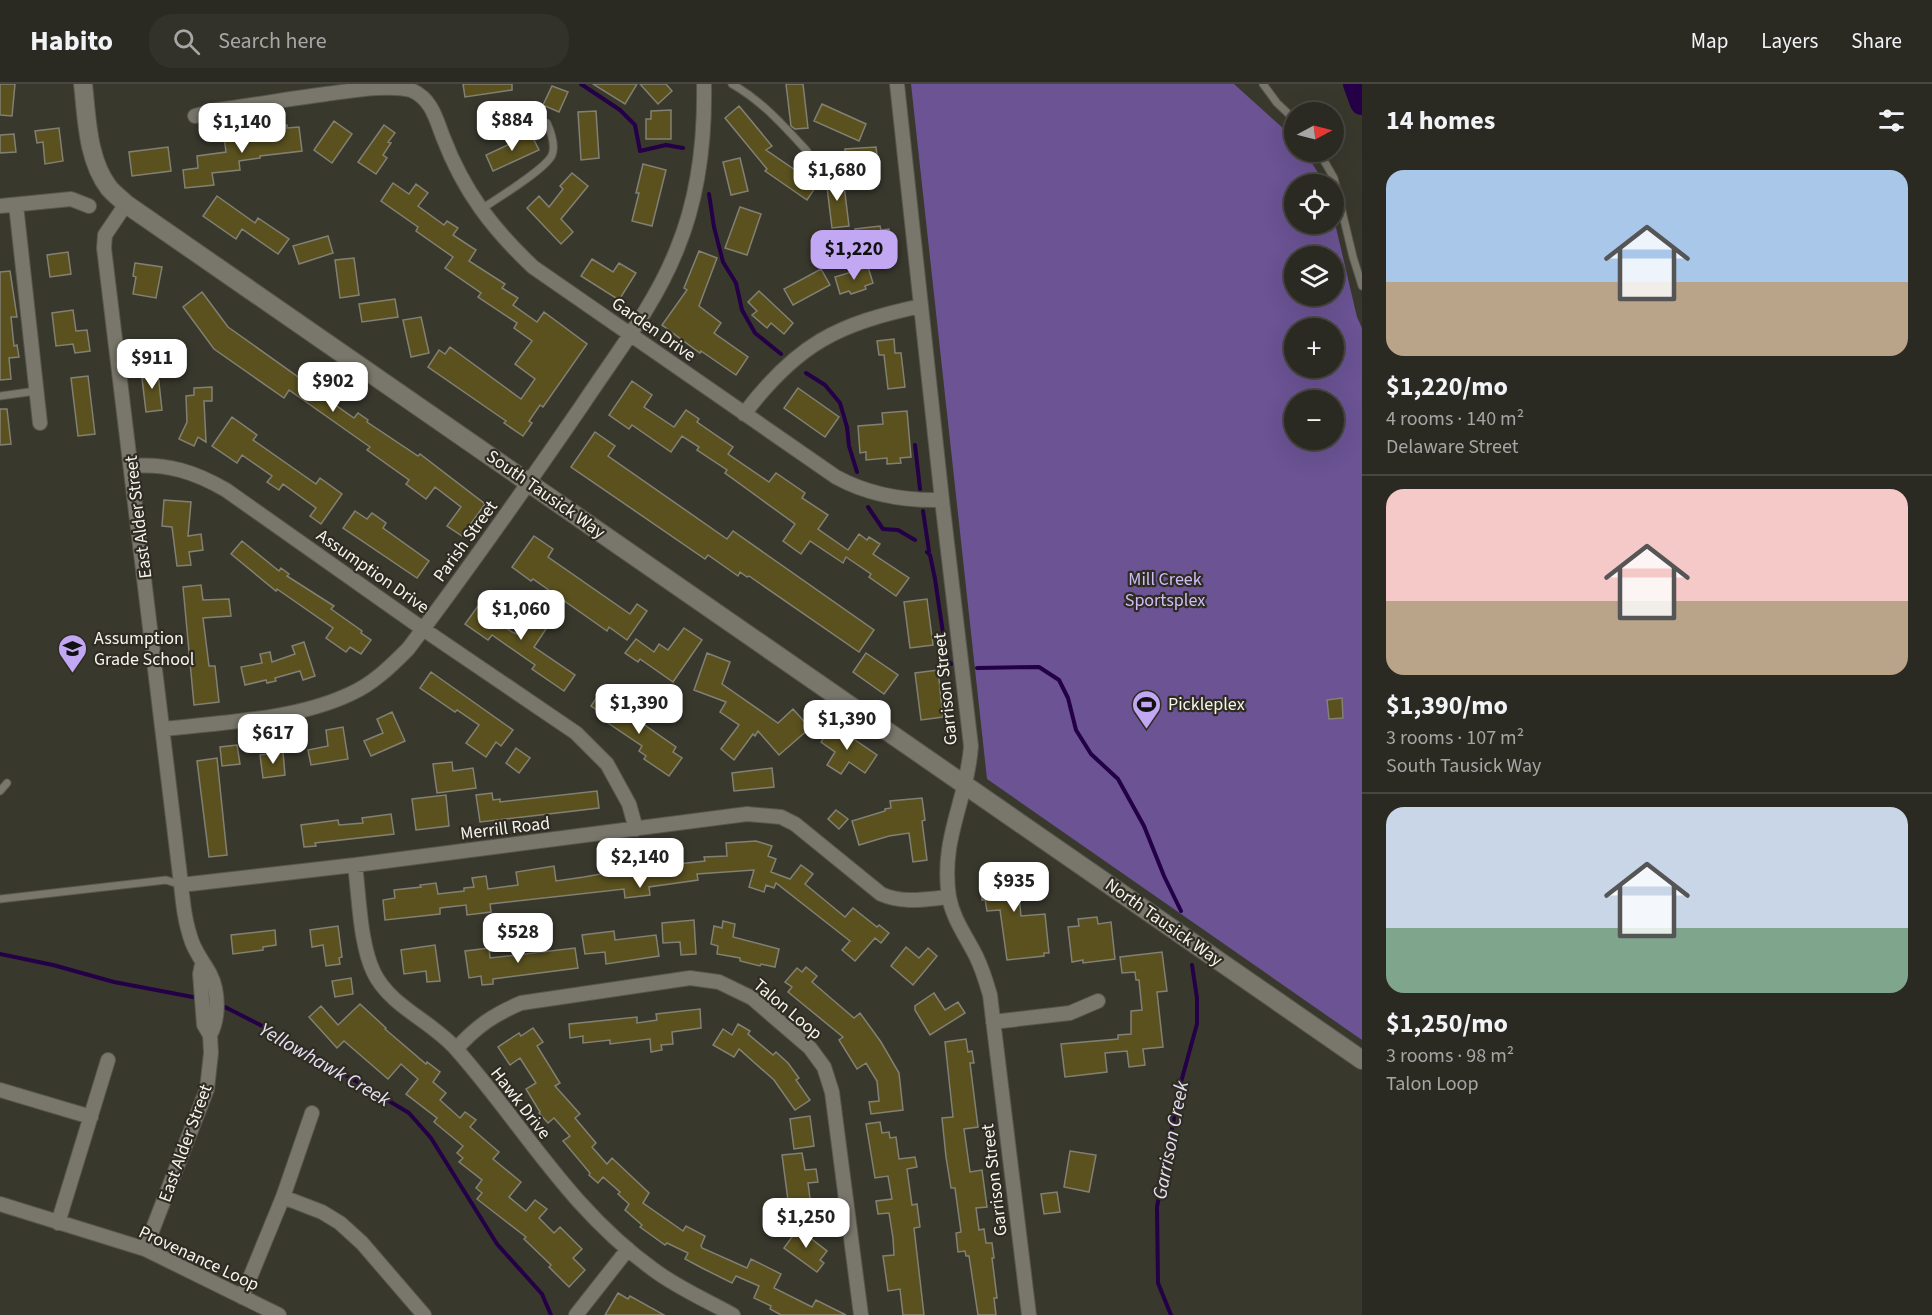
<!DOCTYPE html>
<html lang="en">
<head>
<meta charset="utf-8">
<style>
	:root { --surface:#2b2a22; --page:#33322a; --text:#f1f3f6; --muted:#a6a7a5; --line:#474640; --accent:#c2a8f3 }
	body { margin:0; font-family:"Source Sans 3",sans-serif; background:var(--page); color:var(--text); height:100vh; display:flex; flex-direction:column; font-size:22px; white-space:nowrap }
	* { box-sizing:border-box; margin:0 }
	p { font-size:20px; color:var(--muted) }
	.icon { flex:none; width:33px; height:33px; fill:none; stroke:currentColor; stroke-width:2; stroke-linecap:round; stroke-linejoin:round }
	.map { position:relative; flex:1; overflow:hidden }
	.sheet { display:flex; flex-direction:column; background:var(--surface); width:570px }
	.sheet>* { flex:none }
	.needle { width:39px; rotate:83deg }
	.tools { position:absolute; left:1284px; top:18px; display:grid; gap:12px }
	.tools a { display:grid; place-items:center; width:60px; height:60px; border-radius:50%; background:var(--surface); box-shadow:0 6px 24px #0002,0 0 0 2px var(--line); font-size:30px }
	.price { position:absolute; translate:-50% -51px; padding:0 14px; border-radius:12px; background:#fff; color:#222; font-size:20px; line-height:39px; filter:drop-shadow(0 2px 3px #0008) }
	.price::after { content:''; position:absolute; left:50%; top:36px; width:18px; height:14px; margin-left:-9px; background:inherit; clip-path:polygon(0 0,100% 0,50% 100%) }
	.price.selected { background:var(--accent); color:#111 }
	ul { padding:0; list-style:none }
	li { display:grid; align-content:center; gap:12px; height:318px; padding:0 24px }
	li+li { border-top:2px solid var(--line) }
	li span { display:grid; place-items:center; height:186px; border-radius:18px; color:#555 }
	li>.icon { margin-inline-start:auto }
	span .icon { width:108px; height:108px; fill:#fffc; stroke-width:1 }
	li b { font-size:26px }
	h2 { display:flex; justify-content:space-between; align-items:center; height:72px; padding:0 24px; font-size:26px }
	header { display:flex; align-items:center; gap:36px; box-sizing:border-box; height:84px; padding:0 30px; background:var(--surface); border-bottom:2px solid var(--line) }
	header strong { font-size:28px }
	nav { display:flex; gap:33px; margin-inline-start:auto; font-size:21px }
	.search { width:420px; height:54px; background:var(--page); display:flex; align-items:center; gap:15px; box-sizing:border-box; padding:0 21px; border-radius:24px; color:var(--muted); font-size:22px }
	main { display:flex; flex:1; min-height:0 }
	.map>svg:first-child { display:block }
</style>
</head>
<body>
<header>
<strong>Habito</strong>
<div class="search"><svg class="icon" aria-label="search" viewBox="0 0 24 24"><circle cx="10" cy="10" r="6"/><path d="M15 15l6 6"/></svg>Search here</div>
<nav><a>Map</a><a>Layers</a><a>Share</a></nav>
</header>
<main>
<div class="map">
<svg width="1362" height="1231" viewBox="0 0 1362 1231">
	<rect width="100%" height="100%" fill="#39382d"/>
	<path fill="#6b5394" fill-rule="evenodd" d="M911,0H1234L1294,54V68H1305L1325,100H1294V140H1334V135L1357,233L1362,244V956L987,695ZM1294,172H1334V212H1294ZM1294,244H1334V284H1294ZM1294,316H1334V356H1294Z"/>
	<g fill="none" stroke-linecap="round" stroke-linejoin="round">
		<path stroke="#240046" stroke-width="4" d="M581,0L620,26L635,41L640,67L666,61L683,64
			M709,110L714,143L723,178L736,199L742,226L755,249L781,270
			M806,289L825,301L840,319L847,343L849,362L857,388
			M915,361L920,405
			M868,423L883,445L898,446L915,456
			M923,427L929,467
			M927,468L930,471L935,495L947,576L951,580
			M977,584L1039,583L1059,596L1068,614L1076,646L1091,670L1118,695L1144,742L1164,792L1181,827
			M0,870L53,881L114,898L198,914
			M205,917L227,924L276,949L409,1029L431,1054L497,1160L542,1210L551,1231
			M1171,1231L1158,1199L1157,1123L1181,998L1197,940V914L1192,881"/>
		<path stroke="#240046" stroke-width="24" d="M1355,0L1362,19"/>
	</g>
	<path fill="#5a511f" stroke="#828074" stroke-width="1.5" d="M0,0H15L12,32L0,31Z
		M463,0H512V6L465,13Z
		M593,0H637L625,20Z
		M640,0H666L672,7L658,20Z
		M786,0H803L808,44L795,45L791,42Z
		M552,2L568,8L559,28L543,21Z
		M822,20L866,40L859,57L814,37Z
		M739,22L772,62L766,66L817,101L807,116L765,87L767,85L725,34Z
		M671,26V55H646V35H651V27Z
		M596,27L599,74L581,76L578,28Z
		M334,37L352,50L332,79L314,66Z
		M287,41V44L299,43L302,67L260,72V74L239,77L240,86L212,89L214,101L185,104L183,86L198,84L197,72L226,68L224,53L238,51V56L264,53L263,50L275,48L274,43Z
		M384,41L395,49L388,58L391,59L383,71L387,74L376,90L358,78Z
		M59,44L63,77L45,80L43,58L37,59L35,47Z
		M14,50L16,68L0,69V51Z
		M531,50L539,66L493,87L486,71Z
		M168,63L171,87L132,92L129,68Z
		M876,63L878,81L846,83L845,65Z
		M740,74L748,107L731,111L723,78Z
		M643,80L666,86L652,142L632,137L639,109H636Z
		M572,89L588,102L561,135L573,148L561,160L527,124L539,112L549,123L563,105L560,102Z
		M843,93L849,142L832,144L826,95Z
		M393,99L409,110L416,100L428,109L418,122L444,141L447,137L458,144L453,151L476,166L469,177L505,200L502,204L518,214L513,221L537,238L544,228L587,260L543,323L540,321L529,337L532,339L523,352L504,339L506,337L428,283L439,266L445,270L450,263L521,315L535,295L515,280L532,257L514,244L517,239L478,213L481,209L445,184L453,173L416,147L418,143L381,117Z
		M217,112L255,139L258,134L289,155L278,170L242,145L236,155L203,132Z
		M740,123L761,130L747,171L725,164Z
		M880,142L881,146L889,145L891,164L858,168L855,145Z
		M328,152L333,169L299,180L293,162Z
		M699,167L717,174L699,222L721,239L714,249L748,273L736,291L701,267L700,269L662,241L687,206L684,204Z
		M68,168L71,190L50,193L47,171Z
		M354,174L359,211L340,214L335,176Z
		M592,175L613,188L619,179L636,189L619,216L581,192Z
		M135,179L162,183L156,214L133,210L136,193L133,192Z
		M868,183L873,199L865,202L866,205L851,210L849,207L840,210L835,193Z
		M821,185L830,201L793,221L784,205Z
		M10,187L17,233H11L14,262L17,261L19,273L9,274L11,295L0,296V188Z
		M759,207L793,239L784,250L771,239L767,244L752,231L757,227L748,218Z
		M202,208L228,243L304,297L312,301L315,298L328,307L324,313L354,334L358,329L368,336L367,338L418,372L420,370L485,420L462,452L447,442L461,423L435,403L426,415L406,400L409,396L367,366L370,363L326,332L289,306L284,314L214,265L183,223Z
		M395,215L398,233L362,238L359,220Z
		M73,226L76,247L87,246L90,267L75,269L73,260L56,262L52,229Z
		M421,233L429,269L411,273L403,236Z
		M894,255L895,269H901L905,303L888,305L884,271H879L877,257Z
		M157,281L162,326L146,328L142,294H147L145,283Z
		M88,292L95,350L78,352L71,294Z
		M632,297L652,311L644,323L674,343L686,326L699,335L697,338L733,363L728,370L769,398L776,389L805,409L802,414L828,431L818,445L848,466L859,450L867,456L869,453L880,460L873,470L909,494L896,512L869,493L871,490L846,473L843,479L810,457L801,470L783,457L795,440L725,389L727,386L697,366L699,363L682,352L671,368L632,341L629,345L609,331Z
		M212,303V317H204L206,358L198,353L194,362L179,355L187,338L186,312L194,311V304Z
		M798,304L839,333L825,353L784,324Z
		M0,325H7L11,360L0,361Z
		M907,327L911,373L900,374L901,379L887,380V374L866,376V368L860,369L858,342L883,340L882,329Z
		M232,333L257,351L253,356L316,400L320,394L342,410L321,440L310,432L316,424L283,400L279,406L267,398L272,392L242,371L237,379L212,362Z
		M595,348L615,362L608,372L727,455L733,447L874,546L859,568L749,492L747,493L740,488L738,492L708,471L705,475L571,383Z
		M164,416L191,418L188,452L201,450L203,466L189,468L191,481L177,482L172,443L162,442Z
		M355,427L367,435L372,429L386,439L383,444L429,477L417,494L343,444Z
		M534,452L553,465L548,473L630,530L637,520L647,527L627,556L609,543L607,547L533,495L531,497L512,483Z
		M242,457L279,487L281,484L289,490L287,492L334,522L331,525L362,547L361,549L371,556L361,570L350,563L346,568L326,554L333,544L277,505L276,507L231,470Z
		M201,501L203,516L229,515L231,532L203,534L209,582H215L219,618L194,621L183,503Z
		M486,511L500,521L491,533L512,548L517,550L533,526L550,539L534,563L575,591L564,607L532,585L535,581L492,551L488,556L465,540Z
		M927,515L933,561L910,564L904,518Z
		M684,544L702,556L673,598L640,575L638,578L625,569L636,555L654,568L659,560L668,566Z
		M304,558L315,592L303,596L300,587L275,594L276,597L267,599L266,596L245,601L241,583L262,579L260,570L270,568L272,578L295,570L292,562Z
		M707,569L730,578L722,600L778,639L793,625L810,644L779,671L758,647L755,652L753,650L734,676L721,665L739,641L720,628L726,618L694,606Z
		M866,569L898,591L884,610L853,588Z
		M938,586L943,633L921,636L915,589Z
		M431,588L513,646L501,662L496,658L486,673L466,659L479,641L457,626L455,628L420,604Z
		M601,607L620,621L619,623L676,663L673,668L682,674L669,692L644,675L646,672L639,667L642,662L605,637L607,633L591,622Z
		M1342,614L1343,634L1329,635L1327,616Z
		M392,628L405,657L371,672L364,657L383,649L377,635Z
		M833,641L877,671L865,689L849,678L841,690L827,681L835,668L821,658Z
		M343,643L348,675L311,681L308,666L328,662L326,646Z
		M237,661L240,680L222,682L220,663Z
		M516,664L530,674L519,689L506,679Z
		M283,668L285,691L263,694L260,671Z
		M217,674L227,771L209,773L197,677Z
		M452,678L453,687L473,684L476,704L437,709L433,680Z
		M772,684L774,703L734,707L732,689Z
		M597,707L599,724L480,738L476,711L492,709L493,716L500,715V718Z
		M446,711L449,742L416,746L412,715Z
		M922,714L925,736L922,737L927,776L913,778L909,749L889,752L859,761L852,737L885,727V725L891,724L890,717Z
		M836,726L848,735L839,745L828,735Z
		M391,730L394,750L315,759L316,762L304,763L301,741L338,736L339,741L363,739L362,734Z
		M756,757L772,762L768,772L776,775L771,788L790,795L801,781L813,790L805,800L845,833L853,824L877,843L879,841L889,849L881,859L875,854L855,877L842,866L850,857L776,799L774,804L766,801L764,808L749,803L754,786L697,790L698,796L649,803L650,811L625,814L624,805L490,820L491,828L467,831L466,821L440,824V830L385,836L383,816L395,814L394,806L421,803L420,801L436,799L438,810L464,807V804L474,803L472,794L486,792L488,805L518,801L516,788L554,782L556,797L584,793L601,790L599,777L635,771L637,788L664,785L662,770L676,768L678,780L705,777L704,773L727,772L726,759Z
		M1015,780L1017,792L1023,791L1026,811L1019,812L1021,832L1045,830L1049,869H1044V872L1007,876L1000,826L987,827L985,815L982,816L980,796H983L982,783Z
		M1097,833L1098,840L1111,838L1115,875L1083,879V876L1072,878L1068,843L1079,842L1078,835Z
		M694,836L696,870L681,871L680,858L663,859L662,839Z
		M723,837L735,840L733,853L779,865L775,883L761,880L760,882L740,877V874L717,870L718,862L711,860L714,842L722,844Z
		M338,842L342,873L339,874L340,880L326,882L323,861L312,863L310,846Z
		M275,846L276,861L263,863V866L233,870L231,851Z
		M614,847L615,856L656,851L659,872L606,880L605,868L585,870L582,851Z
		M435,861L440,897L427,898L426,887L404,890L401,866Z
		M906,863L919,874L928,864L937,872L913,901L891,882Z
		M489,864L490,874L575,864L578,884L493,895V900L482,901L481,892L469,894L465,867Z
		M1162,868L1167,907L1157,908L1163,963L1143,965L1145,981L1129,983L1127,967L1105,969L1107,988L1065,993L1061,960L1118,955V951L1131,950V927L1142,926L1139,896H1136L1135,888L1122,889L1120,873Z
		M806,883L817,892L812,898L854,934L860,929L881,958L899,989L903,1026L871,1030L869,1018L879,1017L877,997L866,979L857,985L839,956L843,953L788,908L792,903L785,898L797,884L802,888Z
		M351,894L353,910L335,913L332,897Z
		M934,909L945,926L958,918L965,929L930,951L915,926V922Z
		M360,920L386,944L385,945L426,980L427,978L440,988L433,998L446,1009L440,1016L460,1034L465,1028L476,1036L470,1043L499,1068L493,1075L521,1098L509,1113L526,1127L535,1116L547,1125L539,1134L554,1149L560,1143L582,1165L573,1174L585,1186L569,1203L549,1183L551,1181L524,1155L526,1153L477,1115L482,1109L476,1104L482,1096L459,1078L463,1074L457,1069L463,1062L434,1038L437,1034L406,1010L418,995L401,980L388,995L344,957L337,964L309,933L321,922L338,941Z
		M700,925L701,944L672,948L673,960L661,961L662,966L651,968L650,955L610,960V956L583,959V952L570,954L569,940L637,933V939L657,936L656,930Z
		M738,940L750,947L748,950L773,971L776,968L788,979L799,994L796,996L810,1016L795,1026L774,996L739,965L734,973L713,961L723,945L732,951Z
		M533,944L543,958L537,962L560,999L555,1002L580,1030L575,1034L596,1059L592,1063L607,1080L612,1074L649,1109L643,1119L683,1147L686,1142L705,1152L701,1162L702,1164L747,1184L751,1175L781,1190L774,1204L812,1223L816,1216L846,1231H781L770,1225L771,1222L754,1214L759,1202L736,1192L732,1199L702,1184L685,1175L688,1169L667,1159L665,1161L640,1143L642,1141L625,1126L629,1120L618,1110L620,1108L603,1093L598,1099L589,1091L590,1089L563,1057L570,1052L554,1034L548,1039L539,1029L540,1028L526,1005L536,999L520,974L510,981L498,963L519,949L521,952Z
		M966,955L968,968L972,967L974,979H970L978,1043L964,1045L970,1088L982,1086L987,1123L976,1124L979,1146L984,1145L986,1159H992L994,1174H992L997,1214H994L996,1231H978L969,1172H966L965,1167L958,1168L956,1149L961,1148L955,1104H951L946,1073L942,1034L953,1033L945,958Z
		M810,1032L814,1062L794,1065L790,1035Z
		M880,1038L882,1049L889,1048L890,1054L896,1053L899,1075L915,1073L917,1083L907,1085L912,1121L917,1120L920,1143L914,1144L924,1231H903L900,1205L888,1207L883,1172L894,1171L893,1154L889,1129L878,1130L876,1117L892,1115L888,1092L875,1094L866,1040Z
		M1070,1067L1096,1071L1089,1108L1064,1103Z
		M802,1069L805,1086L816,1085L818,1098L808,1099L811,1122L820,1121L822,1135L791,1139L782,1071Z
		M1057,1108L1060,1128L1044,1130L1041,1110Z
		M791,1139L827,1167L820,1176L824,1179L817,1188L784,1164L792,1153Z
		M618,1209L628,1215L630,1212L664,1231H605Z"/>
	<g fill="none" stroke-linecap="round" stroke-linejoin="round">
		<defs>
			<path id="lane" d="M732,0C762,17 783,41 807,67
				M1263,0L1277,19L1294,35
				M1319,68L1334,94L1353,173L1362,202
				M480,126C495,116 546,85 552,71C556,61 551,48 547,39
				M0,312L36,307
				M0,707L7,699
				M0,815L166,796L181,801"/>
			<path id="street" d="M897,0L942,416L971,662C967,717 940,755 949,813C953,835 966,852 976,872C982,884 986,897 990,911L1029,1231
				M195,32L217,26C253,21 289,15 326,10C350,7 389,0 411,6C432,15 436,35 443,53C464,108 492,144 533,183L836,393C869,411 904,417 942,416
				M126,120L105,151L104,164C131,376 157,588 181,800C183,820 185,839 192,858C197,871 204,879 210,890C219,907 219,935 210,951
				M16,121L40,339
				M0,122L71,115L89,122
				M744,330C797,260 837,240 921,222
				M131,382C167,379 195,388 226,406L423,545L576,649L607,680L629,720L636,745
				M164,645C223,638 295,636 350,610C373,600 391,582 408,565C469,485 526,403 583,320C616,270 655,221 677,165C698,114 705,54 704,0
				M355,781C359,812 360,861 374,889C391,923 432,937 457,966C524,1042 568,1124 654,1186C678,1204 706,1216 733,1231
				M181,801L355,781L747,730L781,733L795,740L881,810C903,820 926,815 949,813
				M993,938L1070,929L1098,917
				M456,965C477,942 493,931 521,919L690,894L719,898L752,914L810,964L824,983L832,1008L861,1231
				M0,1006L91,1033
				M283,1113L322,1128L340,1139L362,1159L424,1231
				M0,1120L145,1165L279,1231
				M58,1139L108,976
				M145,1165L207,1005L211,969L210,951L204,941L200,890L202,880
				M242,1213L283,1113L312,1029
				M576,1231L628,1165"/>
			<path id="secondary" d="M83,0C87,34 87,75 109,104C114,110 121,115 126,120L1362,976"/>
		</defs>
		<use href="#lane" stroke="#58564d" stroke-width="9"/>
		<use href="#street" stroke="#58564d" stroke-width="16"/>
		<use href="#secondary" stroke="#58564d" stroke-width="20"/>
		<use href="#lane" stroke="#79776b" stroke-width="7"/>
		<use href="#street" stroke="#79776b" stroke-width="14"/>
		<use href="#secondary" stroke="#79776b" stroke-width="18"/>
	</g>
	<defs>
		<symbol id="school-pin" viewBox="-11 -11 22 30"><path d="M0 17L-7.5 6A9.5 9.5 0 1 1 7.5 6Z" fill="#c2a8f3" stroke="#2f2d23"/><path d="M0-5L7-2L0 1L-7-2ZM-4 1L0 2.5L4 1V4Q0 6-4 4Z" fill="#111"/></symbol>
		<symbol id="stadium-pin" viewBox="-11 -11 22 30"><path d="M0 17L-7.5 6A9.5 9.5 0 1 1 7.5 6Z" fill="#c2a8f3" stroke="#2f2d23"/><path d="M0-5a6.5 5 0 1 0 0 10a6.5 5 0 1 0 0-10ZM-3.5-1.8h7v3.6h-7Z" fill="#111"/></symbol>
	</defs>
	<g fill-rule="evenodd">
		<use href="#school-pin" x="56" y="548" width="33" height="45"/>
		<use href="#stadium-pin" x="1130" y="604" width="33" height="45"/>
	</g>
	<g text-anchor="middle" stroke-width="4.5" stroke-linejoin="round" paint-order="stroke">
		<g font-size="18" fill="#f5f4ed" stroke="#2f2d23">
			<text transform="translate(654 245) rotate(35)" y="6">Garden Drive</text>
			<text transform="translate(546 410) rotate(35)" y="6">South Tausick Way</text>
			<text transform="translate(138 433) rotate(-97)" y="6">East Alder Street</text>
			<text transform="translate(465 457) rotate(-54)" y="6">Parish Street</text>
			<text transform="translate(373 487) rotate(35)" y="6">Assumption Drive</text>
			<text transform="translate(945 605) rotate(-96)" y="6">Garrison Street</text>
			<text transform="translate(505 744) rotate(-7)" y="6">Merrill Road</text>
			<text transform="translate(1164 838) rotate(35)" y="6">North Tausick Way</text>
			<text transform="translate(788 925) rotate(40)" y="6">Talon Loop</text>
			<text transform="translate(521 1019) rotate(52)" y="6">Hawk Drive</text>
			<text transform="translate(185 1059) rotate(-70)" y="6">East Alder Street</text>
			<text transform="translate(994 1096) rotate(-97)" y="6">Garrison Street</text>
			<text transform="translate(199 1174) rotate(25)" y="6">Provenance Loop</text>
		</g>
		<g font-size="18" fill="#d1bcfa" stroke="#2f2d23">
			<text x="1165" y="501">Mill Creek<tspan x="1165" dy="21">Sportsplex</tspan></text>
		</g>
		<g font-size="18" fill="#f5f4ed" stroke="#2f2d23" text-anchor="start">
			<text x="94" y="560">Assumption<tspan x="94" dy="21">Grade School</tspan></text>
			<text x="1168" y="626">Pickleplex</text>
		</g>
		<g font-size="20" font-style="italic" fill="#e6dff4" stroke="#2f2d23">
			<text transform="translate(325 980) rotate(30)" y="7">Yellowhawk Creek</text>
			<text transform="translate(1170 1056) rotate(-79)" y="7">Garrison Creek</text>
		</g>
	</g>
</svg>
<div class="tools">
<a><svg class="needle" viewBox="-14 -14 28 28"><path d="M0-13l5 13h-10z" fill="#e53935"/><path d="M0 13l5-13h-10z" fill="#a6a7a5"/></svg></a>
<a><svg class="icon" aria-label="locate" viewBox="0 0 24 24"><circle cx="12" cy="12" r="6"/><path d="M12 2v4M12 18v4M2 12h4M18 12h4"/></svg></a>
<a><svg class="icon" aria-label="layers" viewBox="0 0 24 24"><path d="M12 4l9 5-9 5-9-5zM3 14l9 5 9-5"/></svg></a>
<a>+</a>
<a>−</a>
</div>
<b class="price" style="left:512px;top:68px">$884</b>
<b class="price" style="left:242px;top:70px">$1,140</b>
<b class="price" style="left:837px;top:118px">$1,680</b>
<b class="price selected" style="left:854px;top:197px">$1,220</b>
<b class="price" style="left:152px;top:306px">$911</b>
<b class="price" style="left:333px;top:329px">$902</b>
<b class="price" style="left:521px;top:557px">$1,060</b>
<b class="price" style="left:639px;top:651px">$1,390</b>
<b class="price" style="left:847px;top:667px">$1,390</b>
<b class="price" style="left:273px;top:681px">$617</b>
<b class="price" style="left:640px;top:805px">$2,140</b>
<b class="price" style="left:1014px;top:829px">$935</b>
<b class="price" style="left:518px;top:880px">$528</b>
<b class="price" style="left:806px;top:1165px">$1,250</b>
</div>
<section class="sheet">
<h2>14 homes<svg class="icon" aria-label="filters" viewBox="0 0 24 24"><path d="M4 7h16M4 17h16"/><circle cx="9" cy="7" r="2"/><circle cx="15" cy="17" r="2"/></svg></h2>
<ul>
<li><span style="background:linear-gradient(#a9c7e8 60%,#b9a48a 0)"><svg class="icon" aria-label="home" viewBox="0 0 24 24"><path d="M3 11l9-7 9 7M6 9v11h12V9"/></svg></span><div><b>$1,220/mo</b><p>4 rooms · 140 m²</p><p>Delaware Street</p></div></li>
<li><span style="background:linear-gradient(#f6c9c9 60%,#b9a48a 0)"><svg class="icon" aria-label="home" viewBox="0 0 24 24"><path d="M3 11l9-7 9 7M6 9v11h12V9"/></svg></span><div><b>$1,390/mo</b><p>3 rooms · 107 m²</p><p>South Tausick Way</p></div></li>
<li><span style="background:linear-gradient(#c9d6e8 65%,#7fa58c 0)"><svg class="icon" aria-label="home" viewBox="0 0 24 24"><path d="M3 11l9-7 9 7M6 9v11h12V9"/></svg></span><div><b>$1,250/mo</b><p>3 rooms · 98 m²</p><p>Talon Loop</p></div></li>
</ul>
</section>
</main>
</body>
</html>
